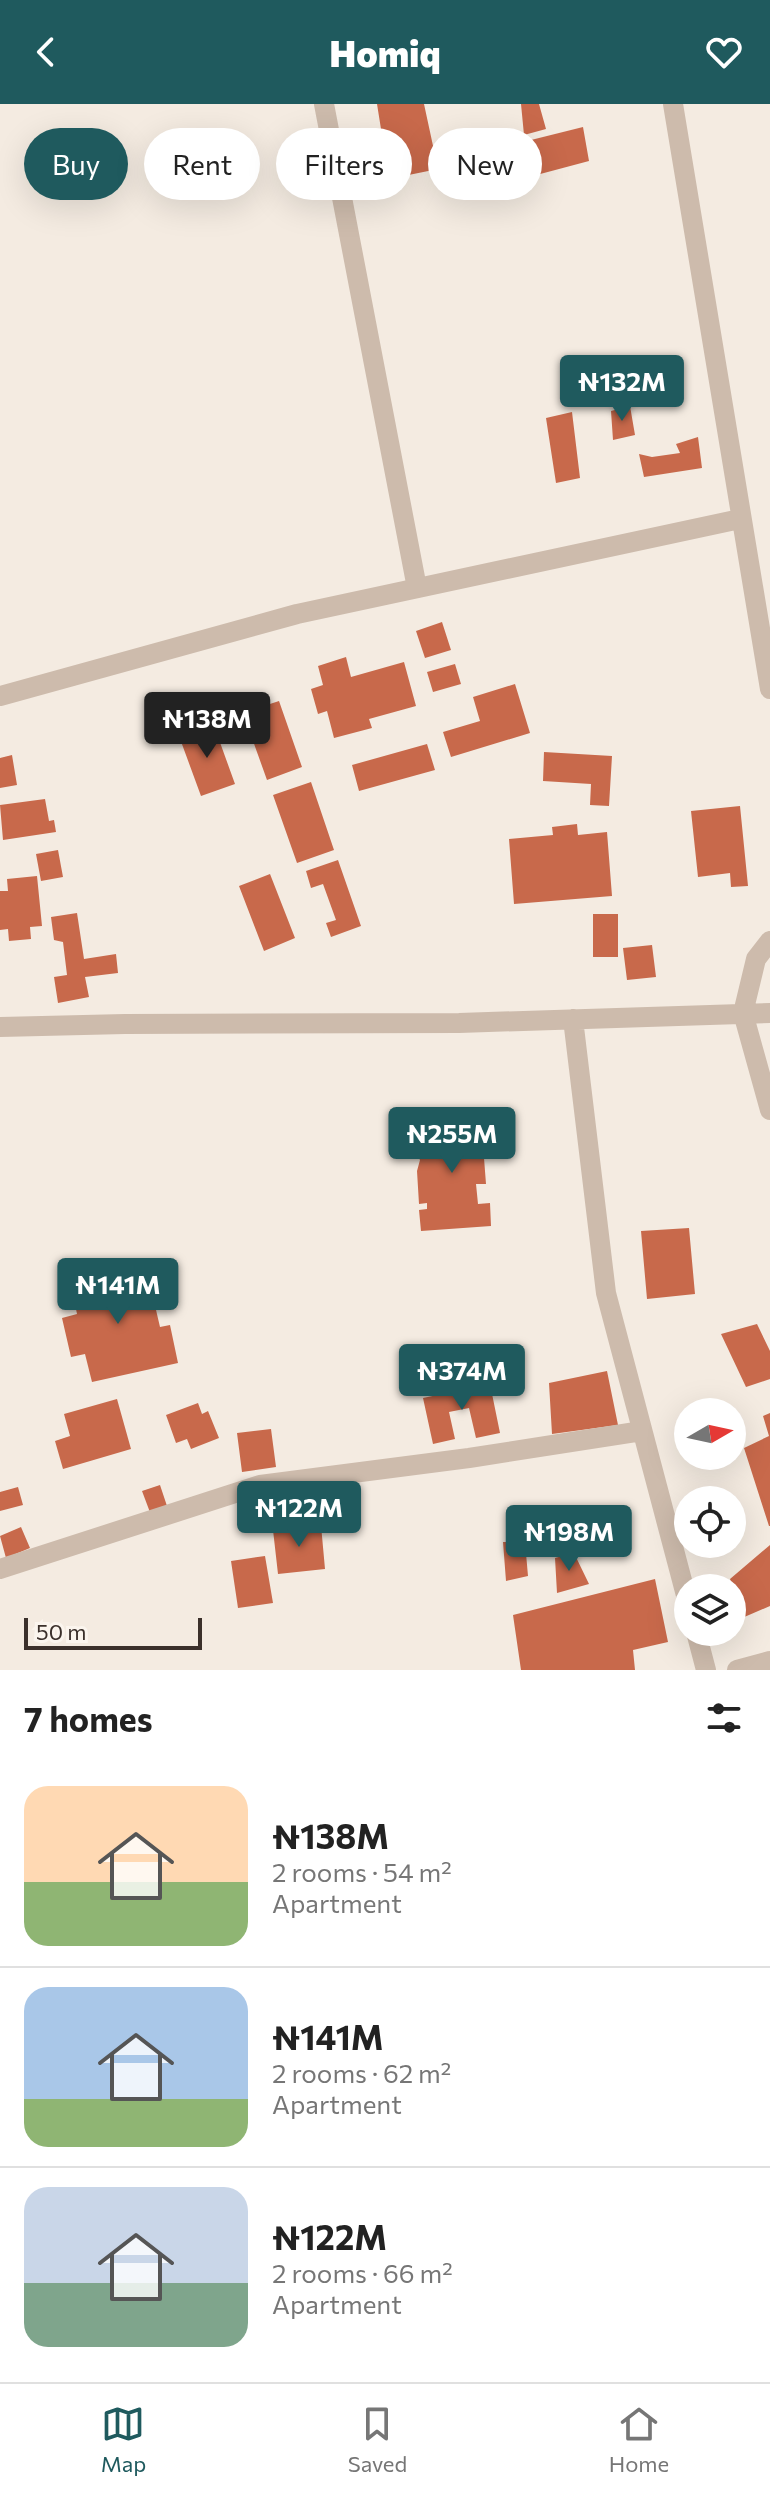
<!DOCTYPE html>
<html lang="en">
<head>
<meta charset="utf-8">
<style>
	:root { --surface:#fff; --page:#f2f2f2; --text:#222; --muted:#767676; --line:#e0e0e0; --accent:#1f5a5e }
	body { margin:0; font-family:Commissioner,sans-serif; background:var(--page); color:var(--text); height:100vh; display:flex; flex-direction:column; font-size:30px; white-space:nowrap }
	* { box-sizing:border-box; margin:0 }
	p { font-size:26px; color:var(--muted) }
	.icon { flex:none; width:44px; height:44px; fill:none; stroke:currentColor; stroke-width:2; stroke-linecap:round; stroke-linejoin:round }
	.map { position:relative; height:1566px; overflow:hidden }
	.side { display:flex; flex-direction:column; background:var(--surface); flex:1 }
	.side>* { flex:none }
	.hud { position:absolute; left:24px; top:24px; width:722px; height:72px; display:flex; gap:16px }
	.needle { width:52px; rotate:81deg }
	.fabs { position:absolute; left:674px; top:1294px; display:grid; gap:16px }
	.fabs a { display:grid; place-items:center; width:72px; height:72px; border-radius:50%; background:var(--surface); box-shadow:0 8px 32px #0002; font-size:40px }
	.scale { position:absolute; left:24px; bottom:20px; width:178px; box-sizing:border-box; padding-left:8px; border:4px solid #3b302b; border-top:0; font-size:22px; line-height:28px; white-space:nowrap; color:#3b302b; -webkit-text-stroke:6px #fbf5ee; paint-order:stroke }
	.price { position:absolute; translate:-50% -68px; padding:0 18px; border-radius:8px; background:var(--accent); color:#fff; font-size:26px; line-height:52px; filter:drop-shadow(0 2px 4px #0008) }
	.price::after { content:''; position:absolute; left:50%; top:48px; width:24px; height:18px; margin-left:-12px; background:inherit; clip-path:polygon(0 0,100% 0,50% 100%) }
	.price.selected { background:#222; color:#fff }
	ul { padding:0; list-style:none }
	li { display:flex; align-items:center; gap:24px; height:200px; padding:0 24px }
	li+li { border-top:2px solid var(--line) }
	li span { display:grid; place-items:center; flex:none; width:224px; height:160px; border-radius:24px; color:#555 }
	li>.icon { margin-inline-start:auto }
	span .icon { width:96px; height:96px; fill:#fffc; stroke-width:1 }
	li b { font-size:34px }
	h2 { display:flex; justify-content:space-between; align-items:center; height:96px; padding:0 24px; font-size:34px }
	.chip { padding:0 28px; border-radius:36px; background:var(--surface); box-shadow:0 8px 32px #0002; font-size:28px; line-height:72px }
	.chip.selected { background:var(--accent); color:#fff }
	header { display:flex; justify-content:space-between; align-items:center; height:104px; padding:0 24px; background:var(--accent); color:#fff; font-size:36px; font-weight:800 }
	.tabs { display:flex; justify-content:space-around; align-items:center; height:112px; border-top:2px solid var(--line); background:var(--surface); font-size:22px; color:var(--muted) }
	.tabs a { display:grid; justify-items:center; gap:4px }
	.tabs .selected { color:var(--accent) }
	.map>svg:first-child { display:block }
</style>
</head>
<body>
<header><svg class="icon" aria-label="back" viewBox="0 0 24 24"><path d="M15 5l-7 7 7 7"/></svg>Homiq<svg class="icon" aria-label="heart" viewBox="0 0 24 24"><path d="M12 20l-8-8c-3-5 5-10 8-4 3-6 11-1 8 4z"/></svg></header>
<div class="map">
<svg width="770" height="1566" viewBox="0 0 770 1566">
	<rect width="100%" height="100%" fill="#f4ebe1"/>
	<path fill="#c8694b" d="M377,0H424L438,65L389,75Z
		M521,0H539L546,25L524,31Z
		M583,23L589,57L529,73L519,39Z
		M630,302L635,331L613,336L611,307Z
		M572,308L580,374L556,379L546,314Z
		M698,333L702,364L644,373L639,350L652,353L680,349L676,340Z
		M442,518L451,546L425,554L416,527Z
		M346,553L351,573L404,558L416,602L369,615L372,624L334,634L327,607L318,610L311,585L323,581L318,562Z
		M455,560L461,580L433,588L427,568Z
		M515,580L530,629L451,653L443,628L480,617L473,593Z
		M279,597L302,663L267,676L243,609Z
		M213,619L235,680L201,692L179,632Z
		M427,640L435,666L359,687L352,661Z
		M544,648L612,652L609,702L590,701L591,680L543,677Z
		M12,651L17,681L0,684V654Z
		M311,678L334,746L297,759L273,691Z
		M45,695L49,717L54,716L56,728L3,736L0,701Z
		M740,702L748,782L731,783L730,769L698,773L691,707Z
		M577,720L578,731L607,728L612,792L514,800L509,735L553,731L552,723Z
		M58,746L63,773L41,777L36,750Z
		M338,756L361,822L331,833L326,819L336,816L323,780L311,784L306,767Z
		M270,770L295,834L264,847L239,782Z
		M37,772L42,822L30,823L31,835L9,837L8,825L0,826V787H8L7,775Z
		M77,809L84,855L116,850L118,869L85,873L89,893L58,899L54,873L67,871L63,838L54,836L51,813Z
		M593,810H618V853H593Z
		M652,841L656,873L627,876L623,844Z
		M481,1012L482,1031L489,1037L490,1050L484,1054L486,1080H476L478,1100L490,1099L491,1122L421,1127L419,1106L427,1105V1099L419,1100L417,1067L420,1056L409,1037L414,1025L455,1022V1014Z
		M689,1124L695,1190L647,1195L641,1127Z
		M146,1163L160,1223L170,1221L178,1259L92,1278L85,1250L71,1253L62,1214L77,1210L71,1180Z
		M757,1220L770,1247V1275L746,1283L721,1230Z
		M607,1267L618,1321L552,1330L549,1279Z
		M490,1280L500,1329L476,1334L469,1304L449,1308L455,1335L433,1340L423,1294Z
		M117,1295L131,1345L63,1365L55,1337L70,1332L64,1310Z
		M198,1299L202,1310L208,1307L219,1334L191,1345L187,1335L176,1339L166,1311Z
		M770,1309V1422H769L744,1344L769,1332L763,1312Z
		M271,1325L276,1363L242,1368L237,1329Z
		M160,1381L168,1405L151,1411L142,1387Z
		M18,1383L23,1401L0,1407V1388Z
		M321,1421L325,1465L278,1470L273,1426Z
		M21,1423L30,1444L6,1454L0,1432Z
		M503,1438H525L528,1472L506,1477Z
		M770,1441V1502L742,1514L730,1475Z
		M574,1449L589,1480L557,1489L555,1454Z
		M265,1452L273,1499L238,1504L231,1457Z
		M655,1475L668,1538L633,1546L635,1566H521L513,1511Z"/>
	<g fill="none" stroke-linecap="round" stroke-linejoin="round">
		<path stroke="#cdbbac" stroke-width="20" d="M324,0L417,484
			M673,0L770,585
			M0,592L297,510L740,415
			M770,837L756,855L743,909L770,1006
			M573,915L606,1189L688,1499
			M0,923L125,920L459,919L770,909
			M0,1465L260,1381L469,1354L642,1327
			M696,1528L706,1566
			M737,1566L770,1557"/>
	</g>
</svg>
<div class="fabs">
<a><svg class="needle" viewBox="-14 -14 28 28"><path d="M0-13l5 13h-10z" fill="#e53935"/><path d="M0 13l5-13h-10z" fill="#767676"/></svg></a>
<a><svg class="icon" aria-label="locate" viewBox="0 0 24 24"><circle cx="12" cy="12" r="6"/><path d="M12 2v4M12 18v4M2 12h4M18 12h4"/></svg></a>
<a><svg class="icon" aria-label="layers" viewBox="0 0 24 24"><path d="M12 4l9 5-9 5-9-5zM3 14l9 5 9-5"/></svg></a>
</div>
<div class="scale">50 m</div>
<b class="price" style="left:622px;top:319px">₦132M</b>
<b class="price selected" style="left:207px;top:656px">₦138M</b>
<b class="price" style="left:452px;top:1071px">₦255M</b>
<b class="price" style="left:118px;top:1222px">₦141M</b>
<b class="price" style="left:462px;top:1308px">₦374M</b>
<b class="price" style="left:299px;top:1445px">₦122M</b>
<b class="price" style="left:569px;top:1469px">₦198M</b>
<div class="hud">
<a class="chip selected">Buy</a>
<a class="chip">Rent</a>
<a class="chip">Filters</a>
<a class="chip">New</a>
</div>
</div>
<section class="side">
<h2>7 homes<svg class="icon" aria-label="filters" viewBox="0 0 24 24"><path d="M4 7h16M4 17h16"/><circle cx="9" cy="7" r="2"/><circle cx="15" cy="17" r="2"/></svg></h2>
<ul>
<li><span style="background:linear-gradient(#ffd9b3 60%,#8fb573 0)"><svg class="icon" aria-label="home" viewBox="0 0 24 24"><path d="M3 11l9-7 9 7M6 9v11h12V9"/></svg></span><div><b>₦138M</b><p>2 rooms · 54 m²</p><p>Apartment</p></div></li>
<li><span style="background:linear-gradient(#a9c7e8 70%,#8fb573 0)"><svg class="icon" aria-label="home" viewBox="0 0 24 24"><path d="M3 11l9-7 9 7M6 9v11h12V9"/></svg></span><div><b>₦141M</b><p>2 rooms · 62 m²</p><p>Apartment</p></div></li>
<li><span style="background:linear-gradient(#c9d6e8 60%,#7fa58c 0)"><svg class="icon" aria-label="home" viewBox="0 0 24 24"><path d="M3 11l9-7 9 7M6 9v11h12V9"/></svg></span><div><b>₦122M</b><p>2 rooms · 66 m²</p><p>Apartment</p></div></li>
</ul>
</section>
<nav class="tabs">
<a class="selected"><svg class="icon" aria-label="map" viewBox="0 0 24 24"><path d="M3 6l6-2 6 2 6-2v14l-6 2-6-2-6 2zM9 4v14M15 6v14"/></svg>Map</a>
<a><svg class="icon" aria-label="saved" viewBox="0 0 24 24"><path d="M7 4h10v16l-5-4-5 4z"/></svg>Saved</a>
<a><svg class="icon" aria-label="home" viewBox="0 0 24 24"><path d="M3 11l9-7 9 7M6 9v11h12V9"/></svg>Home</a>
</nav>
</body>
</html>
